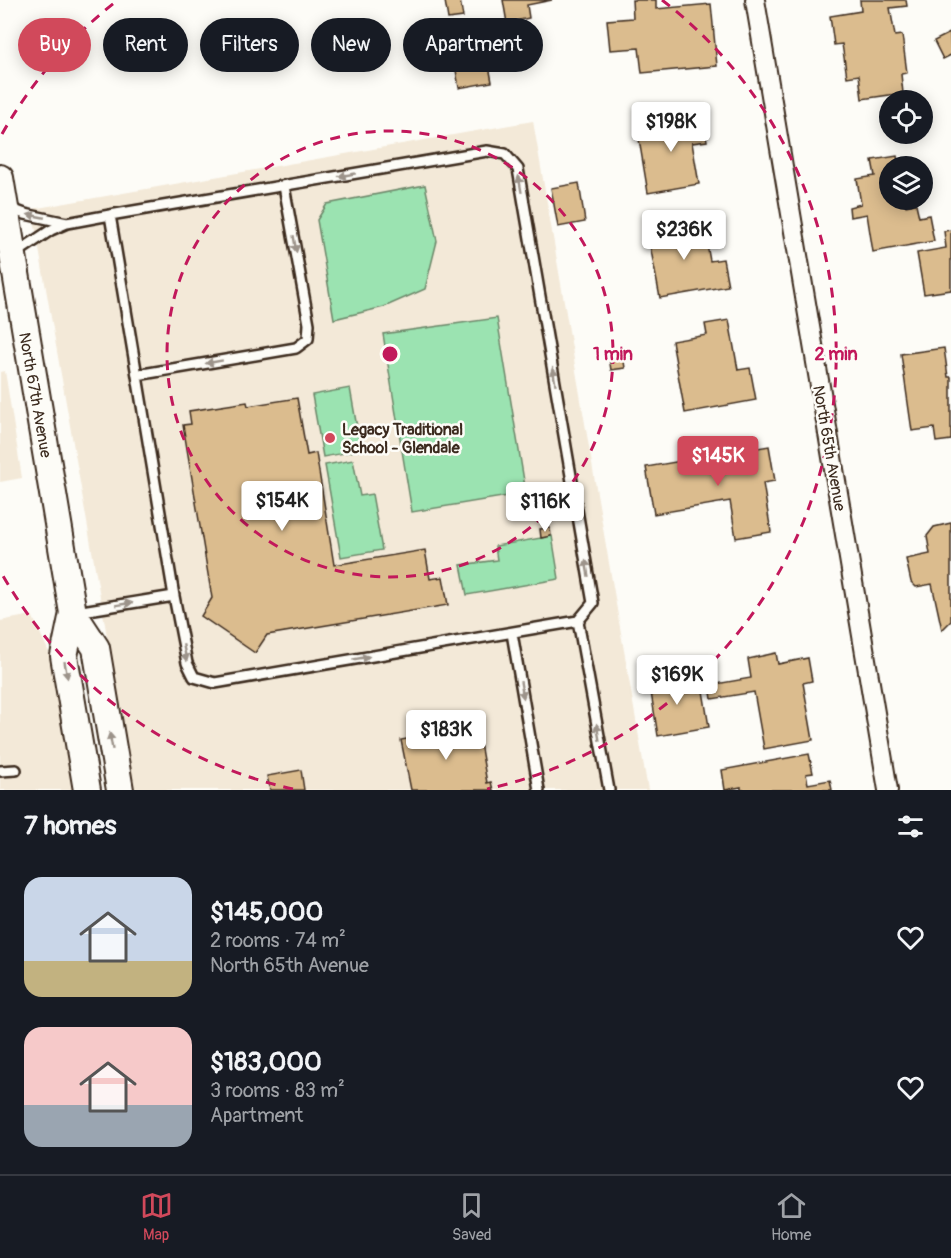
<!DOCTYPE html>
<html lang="en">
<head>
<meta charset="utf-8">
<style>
	:root { --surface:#171b24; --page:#20242c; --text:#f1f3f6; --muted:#9ea1a6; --line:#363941; --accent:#d1495b }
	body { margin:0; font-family:Pangolin,sans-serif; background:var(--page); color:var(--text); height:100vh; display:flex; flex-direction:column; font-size:22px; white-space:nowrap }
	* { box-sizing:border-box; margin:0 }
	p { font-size:20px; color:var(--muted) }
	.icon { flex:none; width:33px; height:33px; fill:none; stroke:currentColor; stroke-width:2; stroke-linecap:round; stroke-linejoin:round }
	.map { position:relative; height:790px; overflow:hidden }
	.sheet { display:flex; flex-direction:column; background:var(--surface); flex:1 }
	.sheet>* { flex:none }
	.guide { position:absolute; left:18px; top:18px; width:600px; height:54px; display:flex; gap:12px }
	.buttons { position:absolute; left:879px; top:90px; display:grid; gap:12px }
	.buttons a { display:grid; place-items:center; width:54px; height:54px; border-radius:50%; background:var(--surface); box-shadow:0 3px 15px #0003; font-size:30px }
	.price { position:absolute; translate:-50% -51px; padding:0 14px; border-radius:6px; background:#fff; color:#222; font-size:20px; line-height:39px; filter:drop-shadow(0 2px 3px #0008) }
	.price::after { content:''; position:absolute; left:50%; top:36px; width:18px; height:14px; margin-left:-9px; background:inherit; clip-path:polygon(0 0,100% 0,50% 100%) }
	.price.selected { background:var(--accent); color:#fff }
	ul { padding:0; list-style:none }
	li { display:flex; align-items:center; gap:18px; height:150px; padding:0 24px }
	li span { display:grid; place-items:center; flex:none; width:168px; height:120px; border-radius:18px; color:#555 }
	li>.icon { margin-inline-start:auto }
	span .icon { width:72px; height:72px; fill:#fffc; stroke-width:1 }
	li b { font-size:26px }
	h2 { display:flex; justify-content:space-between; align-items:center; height:72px; padding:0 24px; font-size:26px }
	.chip { padding:0 21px; border-radius:27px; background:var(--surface); box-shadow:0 3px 15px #0003; font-size:21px; line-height:54px }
	.chip.selected { background:var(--accent); color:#fff }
	.tab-bar { display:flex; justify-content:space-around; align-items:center; height:84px; border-top:2px solid var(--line); background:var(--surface); font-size:16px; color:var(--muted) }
	.tab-bar a { display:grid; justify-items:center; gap:3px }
	.tab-bar .selected { color:var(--accent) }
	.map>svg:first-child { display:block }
</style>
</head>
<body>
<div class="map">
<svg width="951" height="790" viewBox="0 0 951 790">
	<rect width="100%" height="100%" fill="#fdfcf7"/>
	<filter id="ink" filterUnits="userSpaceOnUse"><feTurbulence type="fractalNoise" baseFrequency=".0167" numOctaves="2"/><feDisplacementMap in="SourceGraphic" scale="12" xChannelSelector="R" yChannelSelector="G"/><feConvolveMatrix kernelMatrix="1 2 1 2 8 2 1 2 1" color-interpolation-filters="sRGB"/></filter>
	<g filter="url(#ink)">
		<path fill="#f3e9d8" d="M533,121L648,790H134L32,209Z
			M5,371L22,478L0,482V372Z
			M32,615L51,657L74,790H0V621Z"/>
		<path fill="#9be3b1" stroke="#6b8668" stroke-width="1.5" d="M425,185L437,241L425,289L384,307L334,319L317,220L327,204Z
			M497,318L526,493L412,512L383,334Z
			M350,388L361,450L323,457L312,395Z
			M353,460L360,496L372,494L382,550L341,557L325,465Z
			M552,536L559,579L467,595L461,565L497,560L495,546Z"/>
		<path fill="#dbbc8e" stroke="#3b2a1e" stroke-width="1.5" d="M450,0H460L463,17L448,19L445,1Z
			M503,0H552L527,5L529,18L507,23Z
			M632,0H656V9L711,4L717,66L642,73L639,48L610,50L607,20L633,18Z
			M860,0H906L907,6L890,8L895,36L902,35L907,73L901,74L903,93L862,99L859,75L847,77L842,44L834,45L830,16L861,11Z
			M493,27L496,48L486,50L492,82L459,88L450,35Z
			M950,33L951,55L943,59L934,41Z
			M703,116L707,141L692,143L699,184L648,193L637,127Z
			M897,156L899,166H890V200H904L906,206L916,204L919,217L929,215L934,241L873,252L867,214L850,217L849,207L861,204L857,179L875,176L872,160Z
			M579,183L585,222L558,227L551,188Z
			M694,221L698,240L706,239L710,261L723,259L728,286L660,298L647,229Z
			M951,230V290L924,294L917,253L946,248L944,231Z
			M729,320L738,370L750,368L756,400L685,413L672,341L707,335L705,324Z
			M944,348L948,377H951V440L936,442L934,428L912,431L901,354Z
			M622,349L625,368L611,370L608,351Z
			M297,398L307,455L316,453L334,565L425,550L430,579L443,577L448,605L267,635L255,653L201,616L212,598L183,425L191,424L189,411L247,402L248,406Z
			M769,446L775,481L763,483L771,532L736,538L730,501L654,514L646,467Z
			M951,523V621L942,630L932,584L916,587L911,582L906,559L930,554L927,536L934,527Z
			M550,528L551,536L541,538L540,529Z
			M776,653L778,664L808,658L812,681L803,683L813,740L764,749L754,692L712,699L710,685L751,678L748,659Z
			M684,675L687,693L703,691L709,727L658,736L649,680Z
			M477,726L487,783L491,782L493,790H411L401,740Z
			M809,754L813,773L806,774L808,784L830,780L832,790H741V787L725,790L722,770Z
			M301,770L304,790H270L267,776Z"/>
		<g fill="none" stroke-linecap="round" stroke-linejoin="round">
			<defs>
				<path id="lane" d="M9,208L25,214L67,223
					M15,254L51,230L67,223L110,215L487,151L505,154L518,169L593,603L578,621L215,683L194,677L187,663L174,596L110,215
					M137,375L296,348L308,339L309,324L284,186
					M76,612L174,596
					M578,621L609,790
					M512,633L539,790
					M0,771L16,770"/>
				<path id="street" d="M755,0L888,790"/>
				<path id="secondary" d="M0,178L73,613L64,656L87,790
					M73,613L96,648L120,790"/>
			</defs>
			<use href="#lane" stroke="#3b2a1e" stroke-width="14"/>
			<use href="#street" stroke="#3b2a1e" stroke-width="22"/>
			<use href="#secondary" stroke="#3b2a1e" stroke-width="30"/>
			<use href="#lane" stroke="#fdfcf7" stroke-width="9"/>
			<use href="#street" stroke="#fdfcf7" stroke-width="18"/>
			<use href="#secondary" stroke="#fdfcf7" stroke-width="26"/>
		</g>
		<defs><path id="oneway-solid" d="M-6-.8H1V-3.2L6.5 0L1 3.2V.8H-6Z" transform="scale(1.5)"/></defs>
		<g fill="#9c938a">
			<use href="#oneway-solid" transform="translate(347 175) rotate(170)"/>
			<use href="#oneway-solid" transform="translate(520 184) rotate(-100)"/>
			<use href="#oneway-solid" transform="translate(36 216) rotate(-169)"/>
			<use href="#oneway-solid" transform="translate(295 244) rotate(80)"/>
			<use href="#oneway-solid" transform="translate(214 362) rotate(170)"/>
			<use href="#oneway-solid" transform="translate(554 376) rotate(-100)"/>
			<use href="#oneway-solid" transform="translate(587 568) rotate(-100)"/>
			<use href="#oneway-solid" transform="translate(124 604) rotate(-9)"/>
			<use href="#oneway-solid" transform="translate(185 653) rotate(78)"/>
			<use href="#oneway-solid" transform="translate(361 658) rotate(-10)"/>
			<use href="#oneway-solid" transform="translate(66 670) rotate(80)"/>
			<use href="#oneway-solid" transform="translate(522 690) rotate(80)"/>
			<use href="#oneway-solid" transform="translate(598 732) rotate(-100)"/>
			<use href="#oneway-solid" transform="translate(111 741) rotate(-100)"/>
		</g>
	</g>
	<g fill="none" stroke="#c2185b" stroke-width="3" stroke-dasharray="10 8">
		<circle cx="390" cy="354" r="223"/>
		<path d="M293 789A446 446 0 0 1 2 574M2 134A446 446 0 0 1 118 0M662 0A446 446 0 0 1 487 789"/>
	</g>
	<circle fill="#d1495b" stroke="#fdfcf7" stroke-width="2" cx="330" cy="438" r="6"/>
	<g text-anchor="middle" stroke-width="5" stroke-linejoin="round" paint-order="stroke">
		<g font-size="16" fill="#3b2a1e" stroke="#fdfcf7">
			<text transform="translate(36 395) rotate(80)" y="6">North 67th Avenue</text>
			<text transform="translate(830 448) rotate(80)" y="6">North 65th Avenue</text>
		</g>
		<g font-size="16" font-weight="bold" fill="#3b2a1e" stroke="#fdfcf7" text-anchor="start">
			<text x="342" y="435">Legacy Traditional<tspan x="342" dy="18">School - Glendale</tspan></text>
		</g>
	</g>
	<circle cx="390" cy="354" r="9" fill="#c2185b" stroke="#fdfcf7" stroke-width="3"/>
	<g font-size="18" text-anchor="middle" font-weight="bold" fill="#c2185b" stroke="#fdfcf7" stroke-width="5" stroke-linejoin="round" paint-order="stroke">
		<text x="613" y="360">1 min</text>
		<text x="836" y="360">2 min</text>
	</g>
</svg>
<div class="buttons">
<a><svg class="icon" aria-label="locate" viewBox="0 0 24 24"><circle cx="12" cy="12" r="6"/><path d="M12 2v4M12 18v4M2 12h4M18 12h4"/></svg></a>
<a><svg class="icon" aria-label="layers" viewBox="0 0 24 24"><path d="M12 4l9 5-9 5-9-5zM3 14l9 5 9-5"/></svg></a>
</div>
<b class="price" style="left:671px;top:153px">$198K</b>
<b class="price" style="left:684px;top:261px">$236K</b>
<b class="price selected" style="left:718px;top:487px">$145K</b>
<b class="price" style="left:282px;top:532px">$154K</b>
<b class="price" style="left:545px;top:533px">$116K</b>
<b class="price" style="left:677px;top:706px">$169K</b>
<b class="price" style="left:446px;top:761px">$183K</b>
<div class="guide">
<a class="chip selected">Buy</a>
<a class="chip">Rent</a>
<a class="chip">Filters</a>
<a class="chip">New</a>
<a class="chip">Apartment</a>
</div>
</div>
<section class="sheet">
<h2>7 homes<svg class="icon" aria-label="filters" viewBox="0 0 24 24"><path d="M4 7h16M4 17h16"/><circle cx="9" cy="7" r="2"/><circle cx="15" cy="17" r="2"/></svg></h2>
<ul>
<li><span style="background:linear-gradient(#c9d6e8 70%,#c2b280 0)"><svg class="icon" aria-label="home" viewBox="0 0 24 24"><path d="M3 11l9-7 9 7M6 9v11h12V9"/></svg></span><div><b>$145,000</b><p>2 rooms · 74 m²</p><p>North 65th Avenue</p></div><svg class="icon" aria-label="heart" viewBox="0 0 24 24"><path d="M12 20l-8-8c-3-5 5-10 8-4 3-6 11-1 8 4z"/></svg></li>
<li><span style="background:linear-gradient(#f6c9c9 65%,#9aa5b1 0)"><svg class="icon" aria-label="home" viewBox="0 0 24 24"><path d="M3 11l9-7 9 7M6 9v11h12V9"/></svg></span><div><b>$183,000</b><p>3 rooms · 83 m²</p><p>Apartment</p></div><svg class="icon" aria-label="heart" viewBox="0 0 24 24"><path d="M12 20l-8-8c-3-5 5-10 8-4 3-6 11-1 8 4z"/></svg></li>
</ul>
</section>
<nav class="tab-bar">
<a class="selected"><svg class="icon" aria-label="map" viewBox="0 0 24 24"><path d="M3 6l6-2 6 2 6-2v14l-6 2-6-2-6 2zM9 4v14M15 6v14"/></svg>Map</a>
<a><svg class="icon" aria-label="saved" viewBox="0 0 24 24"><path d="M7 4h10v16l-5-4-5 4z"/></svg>Saved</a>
<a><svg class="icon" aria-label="home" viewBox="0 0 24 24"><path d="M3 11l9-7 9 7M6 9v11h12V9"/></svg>Home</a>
</nav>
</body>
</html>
